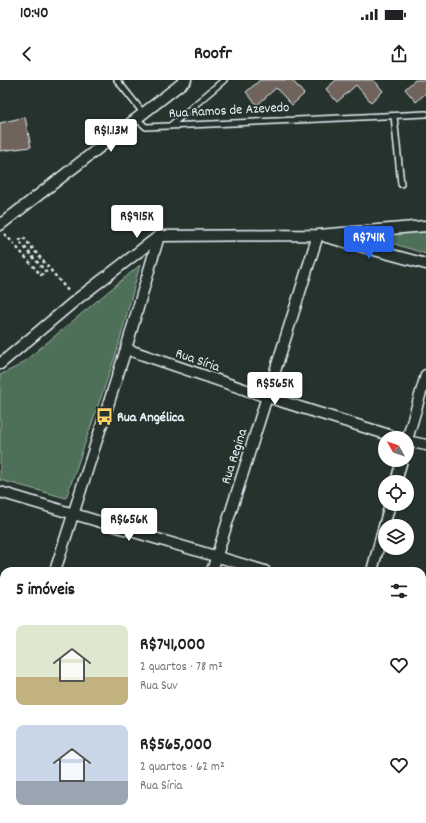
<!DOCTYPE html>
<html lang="pt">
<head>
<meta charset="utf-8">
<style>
	:root { --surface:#fff; --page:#f2f2f2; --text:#202124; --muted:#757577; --accent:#2563eb }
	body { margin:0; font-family:Dekko,sans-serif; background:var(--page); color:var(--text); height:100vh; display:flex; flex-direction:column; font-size:15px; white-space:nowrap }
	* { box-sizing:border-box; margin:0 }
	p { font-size:13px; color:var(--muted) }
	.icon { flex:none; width:22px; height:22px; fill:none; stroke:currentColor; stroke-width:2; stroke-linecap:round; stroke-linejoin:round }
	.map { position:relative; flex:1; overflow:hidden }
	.side { position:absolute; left:0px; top:487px; width:426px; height:256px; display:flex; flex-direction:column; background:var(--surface); border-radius:12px 12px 0 0; box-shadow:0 1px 3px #0004 }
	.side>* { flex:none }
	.needle { width:26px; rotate:310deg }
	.fabs { position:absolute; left:378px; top:351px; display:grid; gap:8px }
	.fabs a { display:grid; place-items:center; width:36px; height:36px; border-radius:50%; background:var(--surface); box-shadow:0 1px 3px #0004; font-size:20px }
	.price { position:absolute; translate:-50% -34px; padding:0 9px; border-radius:4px; background:#fff; color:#222; font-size:13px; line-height:26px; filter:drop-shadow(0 1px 2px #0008) }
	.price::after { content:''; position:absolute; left:50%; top:24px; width:12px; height:9px; margin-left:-6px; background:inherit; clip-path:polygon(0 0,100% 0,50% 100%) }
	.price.on { background:var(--accent); color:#fff }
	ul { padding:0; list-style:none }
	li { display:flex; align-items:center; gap:12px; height:100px; padding:0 16px }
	li span { display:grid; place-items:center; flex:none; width:112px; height:80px; border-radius:8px; color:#555 }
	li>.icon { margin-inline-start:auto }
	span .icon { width:48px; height:48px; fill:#fffc; stroke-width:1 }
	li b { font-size:17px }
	h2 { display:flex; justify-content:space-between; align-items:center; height:48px; padding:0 16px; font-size:17px }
	.status { display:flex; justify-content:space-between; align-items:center; height:28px; padding:0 20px; background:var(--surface); direction:ltr }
	.status svg { height:11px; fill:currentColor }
	header { display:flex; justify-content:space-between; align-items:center; height:52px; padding:0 16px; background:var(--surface); font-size:18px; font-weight:700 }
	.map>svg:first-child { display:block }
</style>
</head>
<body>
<div class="status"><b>10:40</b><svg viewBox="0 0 49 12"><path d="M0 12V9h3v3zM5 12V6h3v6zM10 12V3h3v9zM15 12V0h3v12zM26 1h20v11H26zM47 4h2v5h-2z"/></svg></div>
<header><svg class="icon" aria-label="back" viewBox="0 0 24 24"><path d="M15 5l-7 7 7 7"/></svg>Roofr<svg class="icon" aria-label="share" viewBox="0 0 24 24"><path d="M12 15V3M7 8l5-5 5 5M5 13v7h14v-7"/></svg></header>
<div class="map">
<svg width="426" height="743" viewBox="0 0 426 743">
	<rect width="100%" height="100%" fill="#26332d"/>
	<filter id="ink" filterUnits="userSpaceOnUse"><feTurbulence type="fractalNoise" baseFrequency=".025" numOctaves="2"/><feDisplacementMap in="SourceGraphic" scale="8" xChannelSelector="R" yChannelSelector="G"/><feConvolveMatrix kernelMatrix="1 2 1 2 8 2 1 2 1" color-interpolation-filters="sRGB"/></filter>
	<g filter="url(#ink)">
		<path fill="#4f6f59" stroke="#9cb0a8" d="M426,150V174L366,155Z
			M140,185L117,271L66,418L0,400V295L20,285Z"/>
		<path fill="#70645c" stroke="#e8f1f8" d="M260,0H292L304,14L292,25L276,8L257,25L246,12Z
			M336,0H374L383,11L371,22L356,5L337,22L326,9Z
			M415,0H426V13L416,22L405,9Z
			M25,37L31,67L0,71V43Z"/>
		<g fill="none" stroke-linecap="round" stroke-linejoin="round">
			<defs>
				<path id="lane" d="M117,0L144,34
					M394,36L401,104
					M137,39L146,47L426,34
					M170,46L224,0"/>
				<path id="street" d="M0,145L186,0
					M326,157L426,184
					M126,269L267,317L399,358
					M0,284L76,220L159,156L318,155L426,146
					M407,360L426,295
					M407,361L426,365
					M396,402L402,380
					M0,412L265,491
					M55,491L126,269L159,156
					M212,491L318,155
					M372,491L390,424
					M422,538L426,539
					M0,603L4,604
					M0,679L4,665
					M422,727L426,728
					M137,743L138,739
					M297,743L298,739"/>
			</defs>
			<use href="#lane" stroke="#e8f1f8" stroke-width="8"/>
			<use href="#street" stroke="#e8f1f8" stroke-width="13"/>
			<path stroke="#e8f1f8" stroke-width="2.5" stroke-dasharray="3 3" stroke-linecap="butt" d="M5,154L41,195L46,192L19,161L23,157L69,212"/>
			<use href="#lane" stroke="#26332d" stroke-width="5"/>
			<use href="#street" stroke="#26332d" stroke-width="10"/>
		</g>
	</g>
	<defs>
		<symbol id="bus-bare" viewBox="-9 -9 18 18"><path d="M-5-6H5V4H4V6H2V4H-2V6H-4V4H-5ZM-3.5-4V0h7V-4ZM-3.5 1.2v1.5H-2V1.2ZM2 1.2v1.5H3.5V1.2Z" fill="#ffd166" stroke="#26332d" stroke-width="2.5" paint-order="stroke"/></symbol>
	</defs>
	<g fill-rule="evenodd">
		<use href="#bus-bare" x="92" y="324" width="25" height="25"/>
	</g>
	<g text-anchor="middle" stroke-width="3.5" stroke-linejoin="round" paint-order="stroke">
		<g font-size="14" fill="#e8f1f8" stroke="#26332d">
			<text transform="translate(229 29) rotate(-3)" y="5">Rua Ramos de Azevedo</text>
			<text transform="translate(198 279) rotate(19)" y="5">Rua Síria</text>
			<text transform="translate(233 376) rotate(-72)" y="5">Rua Regina</text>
		</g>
		<g font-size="14" font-weight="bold" fill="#e8f1f8" stroke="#26332d" text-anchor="start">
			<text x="117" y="341">Rua Angélica</text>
		</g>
	</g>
</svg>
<div class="fabs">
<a><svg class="needle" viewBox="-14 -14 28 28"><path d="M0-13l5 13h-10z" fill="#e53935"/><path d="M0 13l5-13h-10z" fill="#757577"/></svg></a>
<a><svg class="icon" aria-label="locate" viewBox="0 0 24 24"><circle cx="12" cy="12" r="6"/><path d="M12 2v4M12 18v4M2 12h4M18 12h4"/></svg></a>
<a><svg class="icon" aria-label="layers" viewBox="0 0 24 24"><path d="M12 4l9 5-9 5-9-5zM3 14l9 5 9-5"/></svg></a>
</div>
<b class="price" style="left:111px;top:73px">R$1.13M</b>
<b class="price" style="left:137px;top:159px">R$915K</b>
<b class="price on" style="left:369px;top:180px">R$741K</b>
<b class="price" style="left:275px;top:326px">R$565K</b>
<b class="price" style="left:129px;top:462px">R$656K</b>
<section class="side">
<h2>5 imóveis<svg class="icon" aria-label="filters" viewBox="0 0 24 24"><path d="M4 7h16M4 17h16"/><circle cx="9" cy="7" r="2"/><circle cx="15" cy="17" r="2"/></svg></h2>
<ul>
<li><span style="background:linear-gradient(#dfe7d0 65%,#c2b280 0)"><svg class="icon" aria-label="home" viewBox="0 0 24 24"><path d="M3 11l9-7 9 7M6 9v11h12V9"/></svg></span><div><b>R$741,000</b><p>2 quartos · 78 m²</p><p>Rua Suv</p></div><svg class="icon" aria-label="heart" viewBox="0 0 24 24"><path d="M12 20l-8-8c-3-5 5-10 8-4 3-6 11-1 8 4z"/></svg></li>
<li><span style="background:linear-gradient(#c9d6e8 70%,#9aa5b1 0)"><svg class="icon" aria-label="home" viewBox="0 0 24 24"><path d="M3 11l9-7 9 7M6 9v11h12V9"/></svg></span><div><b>R$565,000</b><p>2 quartos · 62 m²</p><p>Rua Síria</p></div><svg class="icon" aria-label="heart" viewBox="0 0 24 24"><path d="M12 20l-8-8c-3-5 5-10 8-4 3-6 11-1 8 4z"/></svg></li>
</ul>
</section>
</div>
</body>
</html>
